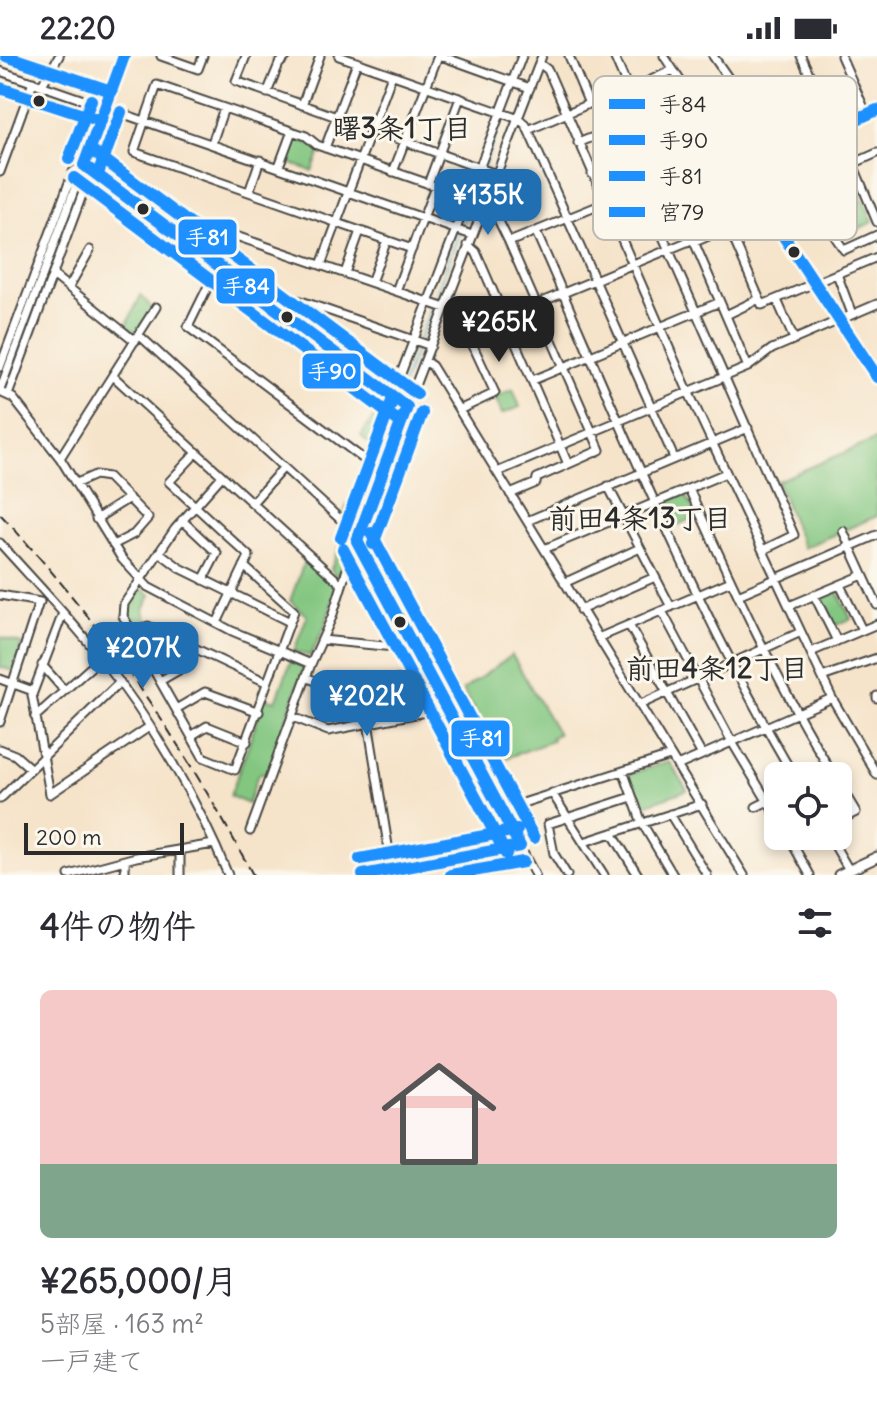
<!DOCTYPE html>
<html lang="ja">
<head>
<meta charset="utf-8">
<style>
	:root { --surface:#fff; --page:#f2f2f3; --text:#2b2b33; --muted:#7c7c81; --accent:#1f6fb2 }
	body { margin:0; font-family:Delius,"Klee One",sans-serif; background:var(--page); color:var(--text); height:100vh; display:flex; flex-direction:column; font-size:30px; white-space:nowrap }
	* { box-sizing:border-box; margin:0 }
	p { font-size:26px; color:var(--muted) }
	.icon { flex:none; width:44px; height:44px; fill:none; stroke:currentColor; stroke-width:2; stroke-linecap:round; stroke-linejoin:round }
	.map { position:relative; height:819px; overflow:hidden }
	.panel { display:flex; flex-direction:column; background:var(--surface); flex:1 }
	.panel>* { flex:none }
	.tools { position:absolute; left:764px; top:706px; display:grid; gap:16px }
	.tools a { display:grid; place-items:center; width:88px; height:88px; border-radius:12px; background:var(--surface); box-shadow:0 4px 12px #0003; font-size:40px }
	.scale { position:absolute; left:24px; bottom:20px; width:160px; box-sizing:border-box; padding-left:8px; border:4px solid #2b2b2b; border-top:0; font-size:22px; line-height:28px; white-space:nowrap; color:#2b2b2b; -webkit-text-stroke:6px #fbf7ec; paint-order:stroke }
	.price { position:absolute; translate:-50% -68px; padding:0 18px; border-radius:16px; background:var(--accent); color:#fff; font-size:26px; line-height:52px; filter:drop-shadow(0 2px 4px #0008) }
	.price::after { content:''; position:absolute; left:50%; top:48px; width:24px; height:18px; margin-left:-12px; background:inherit; clip-path:polygon(0 0,100% 0,50% 100%) }
	.price.active { background:#222; color:#fff }
	ul { padding:0; list-style:none }
	li { display:grid; align-content:center; gap:16px; height:424px; padding:0 40px }
	li span { display:grid; place-items:center; height:248px; border-radius:12px; color:#555 }
	li>.icon { margin-inline-start:auto }
	span .icon { width:144px; height:144px; fill:#fffc; stroke-width:1 }
	li b { font-size:34px }
	h2 { display:flex; justify-content:space-between; align-items:center; height:96px; padding:0 40px; font-size:34px }
	.status { display:flex; justify-content:space-between; align-items:center; height:56px; padding:0 40px; background:var(--surface); direction:ltr }
	.status svg { height:22px; fill:currentColor }
	.map>svg:first-child { display:block }
</style>
</head>
<body>
<div class="status"><b>22:20</b><svg viewBox="0 0 49 12"><path d="M0 12V9h3v3zM5 12V6h3v6zM10 12V3h3v9zM15 12V0h3v12zM26 1h20v11H26zM47 4h2v5h-2z"/></svg></div>
<div class="map">
<svg width="877" height="819" viewBox="0 0 877 819">
	<rect width="100%" height="100%" fill="#fbf7ec"/>
	<filter id="ink" filterUnits="userSpaceOnUse"><feTurbulence type="fractalNoise" baseFrequency=".0125" numOctaves="2"/><feDisplacementMap in="SourceGraphic" scale="16" xChannelSelector="R" yChannelSelector="G"/><feConvolveMatrix kernelMatrix="1 2 1 2 8 2 1 2 1" color-interpolation-filters="sRGB"/></filter>
	<filter id="wash" filterUnits="userSpaceOnUse"><feTurbulence type="fractalNoise" baseFrequency=".006" numOctaves="4" result="noise"/><feDisplacementMap in="SourceGraphic" scale="32" xChannelSelector="R" yChannelSelector="G"/><feGaussianBlur stdDeviation="1.8" result="paint"/><feColorMatrix in="noise" values="0 0 0 0 0 0 0 0 0 0 0 0 0 0 0 0 0 1.4 0 .05"/><feComposite in="paint" operator="in"/></filter>
	<g filter="url(#wash)">
		<rect width="100%" height="100%" fill="#f6e4ca"/>
		<path fill="#82c680" stroke="#567856" stroke-width="2" d="M295,80L321,94L312,115L286,106L285,103Z
			M849,114L873,166L838,182L807,134Z
			M141,239L152,252L137,277L126,270Z
			M513,333L520,351L502,358L495,341Z
			M387,342L395,348V356L374,406L367,400L372,390L361,380Z
			M877,383V460L803,492L777,425Z
			M364,407L372,413L353,467H351L343,459Z
			M685,438L698,460L671,472L661,448Z
			M346,474L352,480V486L338,519H335L331,513Z
			M306,501L337,528L325,571L310,600L294,595L307,560L290,545Z
			M139,531L151,539L144,553L147,565L136,572C122,558 129,546 139,531Z
			M837,534L851,563L834,570L820,542Z
			M0,581L22,588L14,615L0,611Z
			M512,599L558,678L551,681L552,685L501,704L463,634Z
			M291,605L303,611V615L267,719L261,717L257,721L248,748L230,740L265,642L276,645Z
			M668,706L671,708L687,734L639,751L628,721L630,718Z"/>
		<g fill="none" stroke-linecap="round" stroke-linejoin="round">
			<path stroke="#63bee1" stroke-width="2" d="M506,55L527,0
				M484,112L503,61
				M462,171L482,118
				M419,284L459,177
				M399,337L417,290"/>
		</g>
	</g>
	<g filter="url(#ink)">
		<g fill="none" stroke-linecap="round" stroke-linejoin="round">
			<defs>
				<path id="minor" d="M161,0L198,13L203,0
					M246,0L236,25L496,118
					M339,0L519,63L526,69L674,402
					M441,0L530,32
					M569,0L589,48
					M614,0L748,311
					M664,0L877,321
					M713,0L759,66L851,24
					M801,0L819,39
					M841,0L867,59
					M0,2L1,0
					M539,7L548,14L688,335L832,642L877,719
					M0,15L472,179
					M42,29L59,0
					M629,34L673,14
					M267,37L279,8L287,0
					M302,49L320,0
					M838,72L877,166
					M528,74L628,31
					M212,87L224,52
					M578,87L641,62
					M325,92L357,6
					M779,98L844,194L877,179
					M84,109L407,351
					M279,110L292,75
					M0,116L33,26
					M393,116L438,0
					M592,118L684,80L710,128L762,249L877,201
					M428,128L460,42
					M710,128L877,54
					M801,131L877,97
					M642,133L794,479L763,494
					M249,136L260,104
					M485,145L492,151L509,186L600,394L537,422L536,427L510,438
					M536,176C617,359 692,547 794,720
					M509,186L667,122
					M695,186L729,171
					M468,189L476,196L568,408
					M321,209L392,19
					M345,217L360,175
					M837,218L852,258
					M53,219L135,285
					M371,226L387,184
					M69,231L90,194
					M248,231L255,229L431,290
					M396,235L435,130L317,89L306,80L157,29L134,96L412,193
					M777,244L794,283
					M447,246L455,251L495,337L459,354
					M726,259L759,243
					M505,261L694,183
					M308,277L318,251
					M139,279L353,475L535,819
					M425,305L432,310L744,819
					M0,311L73,116L84,109
					M113,320L341,528
					M533,324L720,246
					M0,334L124,0
					M0,336L13,342L60,402L122,503L148,531L232,575L311,608
					M8,339L88,123L84,111
					M392,341L522,0
					M197,396L169,426L249,500L217,567
					M60,402L156,251
					M497,416L748,311L772,293L877,248
					M382,417L188,271L218,210L230,178L445,252
					M222,420L175,473L124,548L123,560L203,701L235,714L294,555L244,510
					M77,427L95,419L108,421L148,462L134,478L113,489
					M608,430L671,551
					M689,433C733,530 778,629 834,720
					M252,447L283,412
					M96,463L129,442
					M182,464L217,497L203,524
					M527,465L748,372
					M843,475L877,549
					M0,487C34,525 70,562 101,602C151,664 198,745 228,819
					M544,493L726,417
					M159,496L180,512L290,566
					M564,527L640,492
					M840,529L862,574
					M0,539L40,546
					M738,539L877,479
					M814,539L837,585
					M789,550L863,519
					M580,554L655,521
					M662,555L732,686L778,763
					M63,557L32,639L50,738L149,671
					M629,569L702,699
					M132,577L148,570L266,626
					M598,582L731,525
					M322,584L415,593
					M811,596L877,568
					M42,609L64,634
					M822,621L877,602
					M308,622L340,635L428,618
					M0,623L33,635
					M160,625L179,614L193,592
					M877,640V642
					M639,649L801,576
					M176,653L205,636L259,656
					M35,661L101,602
					M293,661L328,675L446,652
					M0,666L39,546
					M368,666L392,814
					M191,680L207,670L247,686
					M0,693L15,699L31,713
					M677,710L832,642
					M623,715L642,767L673,819
					M838,726L856,756L838,765
					M552,737L604,819
					M0,743L120,626
					M756,751L778,740
					M501,754L670,700
					M670,758L707,819
					M250,775L311,608L332,561L359,475L542,0
					M612,777L638,819
					M788,780L810,819
					M829,780L849,814
					M584,786L702,748
					M180,794V819
					M125,804V819
					M69,819L136,801L214,788
					M363,819L520,790
					M567,819L554,798L548,768L632,741"/>
				<path id="major" d="M839,819L877,801"/>
			</defs>
			<use href="#minor" stroke="#494743" stroke-width="11"/>
			<use href="#major" stroke="#494743" stroke-width="13"/>
			<use href="#minor" stroke="#fff" stroke-width="7"/>
			<use href="#major" stroke="#fff" stroke-width="9"/>
			<path stroke="#2b2b2b" stroke-width="2" stroke-dasharray="12 6" stroke-linecap="butt" d="M0,458C102,566 184,689 253,819"/>
			<defs>
				<path id="bus-1" d="M84,109L407,351
					M84,109L124,0
					M357,485L520,790
					M357,485L407,351
					M363,819L520,790"/>
				<path id="bus-2" d="M0,32L101,65
					M99,115L121,56
					M74,122L397,364
					M373,488L422,357
					M343,493L506,798
					M451,819L523,806"/>
				<path id="bus-3" d="M6,0L111,35
					M94,96L417,338
					M69,103L91,44
					M371,477L534,782
					M341,482L392,345
					M360,803L517,774"/>
				<path id="bus-4" d="M877,54L741,116L877,321"/>
			</defs>
			<use href="#bus-1" stroke="#fbf7ec" stroke-width="18"/>
			<use href="#bus-2" stroke="#fbf7ec" stroke-width="18"/>
			<use href="#bus-3" stroke="#fbf7ec" stroke-width="18"/>
			<use href="#bus-4" stroke="#fbf7ec" stroke-width="18"/>
			<use href="#bus-1" stroke="#1e90ff" stroke-width="12"/>
			<use href="#bus-2" stroke="#1e90ff" stroke-width="12"/>
			<use href="#bus-3" stroke="#1e90ff" stroke-width="12"/>
			<use href="#bus-4" stroke="#1e90ff" stroke-width="12"/>
		</g>
	</g>
	<g fill="#2b2b2b" stroke="#fbf7ec" stroke-width="3">
		<circle cx="39" cy="45" r="7"/>
		<circle cx="143" cy="153" r="7"/>
		<circle cx="794" cy="196" r="7"/>
		<circle cx="287" cy="261" r="7"/>
		<circle cx="400" cy="566" r="7"/>
	</g>
	<g text-anchor="middle" stroke-width="6" stroke-linejoin="round" paint-order="stroke">
		<g font-size="28" font-weight="bold" fill="#2b2b2b" stroke="#fbf7ec">
			<text x="402" y="82">曙3条1丁目</text>
			<text x="640" y="472">前田4条13丁目</text>
			<text x="717" y="622">前田4条12丁目</text>
		</g>
	</g>
	<rect x="593" y="20" width="264" height="164" rx="12" fill="#fbf7ec" stroke="#bdbab2" stroke-width="2"/>
	<rect x="609" y="43" width="36" height="10" fill="#1e90ff"/>
	<rect x="609" y="79" width="36" height="10" fill="#1e90ff"/>
	<rect x="609" y="115" width="36" height="10" fill="#1e90ff"/>
	<rect x="609" y="151" width="36" height="10" fill="#1e90ff"/>
	<g font-size="22" fill="#2b2b2b">
		<text x="659" y="56">手84</text>
		<text x="659" y="92">手90</text>
		<text x="659" y="128">手81</text>
		<text x="659" y="164">宮79</text>
	</g>
	<g stroke="#fbf7ec" stroke-width="3">
		<rect x="177" y="162" width="61" height="38" rx="8" fill="#1e90ff"/>
		<rect x="215" y="211" width="61" height="38" rx="8" fill="#1e90ff"/>
		<rect x="301" y="296" width="61" height="38" rx="8" fill="#1e90ff"/>
		<rect x="450" y="663" width="61" height="39" rx="8" fill="#1e90ff"/>
	</g>
	<g font-size="22" text-anchor="middle" font-weight="bold" fill="#fff">
		<text x="207" y="189">手81</text>
		<text x="246" y="238">手84</text>
		<text x="332" y="323">手90</text>
		<text x="481" y="690">手81</text>
	</g>
</svg>
<div class="tools">
<a><svg class="icon" aria-label="locate" viewBox="0 0 24 24"><circle cx="12" cy="12" r="6"/><path d="M12 2v4M12 18v4M2 12h4M18 12h4"/></svg></a>
</div>
<div class="scale">200 m</div>
<b class="price" style="left:488px;top:181px">¥135K</b>
<b class="price active" style="left:499px;top:308px">¥265K</b>
<b class="price" style="left:143px;top:634px">¥207K</b>
<b class="price" style="left:367px;top:682px">¥202K</b>
</div>
<section class="panel">
<h2>4件の物件<svg class="icon" aria-label="filters" viewBox="0 0 24 24"><path d="M4 7h16M4 17h16"/><circle cx="9" cy="7" r="2"/><circle cx="15" cy="17" r="2"/></svg></h2>
<ul>
<li><span style="background:linear-gradient(#f6c9c9 70%,#7fa58c 0)"><svg class="icon" aria-label="home" viewBox="0 0 24 24"><path d="M3 11l9-7 9 7M6 9v11h12V9"/></svg></span><div><b>¥265,000/月</b><p>5部屋 · 163 m²</p><p>一戸建て</p></div></li>
</ul>
</section>
</body>
</html>
